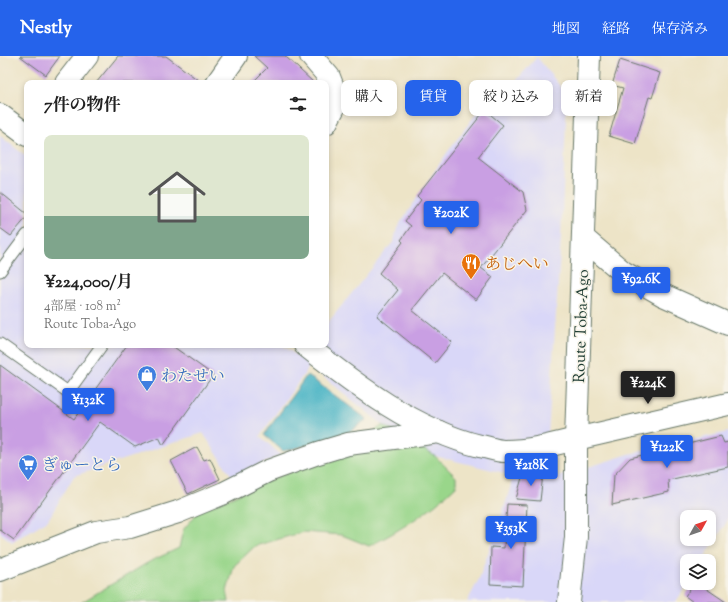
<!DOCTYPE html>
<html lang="ja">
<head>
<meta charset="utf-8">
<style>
	:root { --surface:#fff; --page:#f2f2f2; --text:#222; --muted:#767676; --line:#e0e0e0; --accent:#2563eb }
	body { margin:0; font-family:"Sorts Mill Goudy","Noto Serif JP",serif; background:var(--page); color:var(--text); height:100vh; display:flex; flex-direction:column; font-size:15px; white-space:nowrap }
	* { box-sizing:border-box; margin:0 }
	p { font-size:13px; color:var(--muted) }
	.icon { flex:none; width:22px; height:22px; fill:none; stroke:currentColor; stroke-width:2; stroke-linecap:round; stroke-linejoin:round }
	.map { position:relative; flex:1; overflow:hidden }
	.sheet { position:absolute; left:24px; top:24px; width:305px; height:268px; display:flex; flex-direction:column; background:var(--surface); border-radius:8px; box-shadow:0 2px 6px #0003 }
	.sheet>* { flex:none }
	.hud { position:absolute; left:341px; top:24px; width:327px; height:36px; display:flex; gap:8px }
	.needle { width:26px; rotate:50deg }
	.fabs { position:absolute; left:680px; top:454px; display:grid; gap:8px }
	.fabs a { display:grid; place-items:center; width:36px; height:36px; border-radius:8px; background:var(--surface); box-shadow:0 2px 6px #0003; font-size:20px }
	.price { position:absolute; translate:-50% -34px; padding:0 9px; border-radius:4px; background:var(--accent); color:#fff; font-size:13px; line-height:26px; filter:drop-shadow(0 1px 2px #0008) }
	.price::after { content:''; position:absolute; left:50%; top:24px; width:12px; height:9px; margin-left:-6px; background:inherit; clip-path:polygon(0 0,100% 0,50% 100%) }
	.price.selected { background:#222; color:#fff }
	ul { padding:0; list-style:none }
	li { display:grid; align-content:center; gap:8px; height:212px; padding:0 20px }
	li+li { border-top:1px solid var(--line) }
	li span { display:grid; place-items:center; height:124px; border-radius:8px; color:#555 }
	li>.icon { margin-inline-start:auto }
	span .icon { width:72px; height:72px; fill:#fffc; stroke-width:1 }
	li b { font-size:17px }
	h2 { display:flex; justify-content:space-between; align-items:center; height:48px; padding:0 20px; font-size:17px }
	.pill { padding:0 14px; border-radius:8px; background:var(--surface); box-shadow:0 2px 6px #0003; font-size:14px; line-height:36px }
	.pill.selected { background:var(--accent); color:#fff }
	header { display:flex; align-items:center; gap:24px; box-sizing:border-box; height:56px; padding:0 20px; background:var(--accent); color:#fff }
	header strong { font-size:19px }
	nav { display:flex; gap:22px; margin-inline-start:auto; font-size:14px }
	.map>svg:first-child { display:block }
</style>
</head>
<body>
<header>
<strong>Nestly</strong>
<nav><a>地図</a><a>経路</a><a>保存済み</a></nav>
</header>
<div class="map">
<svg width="728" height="546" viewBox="0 0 728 546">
	<rect width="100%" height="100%" fill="#f7f3e8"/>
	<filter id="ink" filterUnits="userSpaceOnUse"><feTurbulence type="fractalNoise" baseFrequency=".025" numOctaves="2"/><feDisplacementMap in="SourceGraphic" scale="8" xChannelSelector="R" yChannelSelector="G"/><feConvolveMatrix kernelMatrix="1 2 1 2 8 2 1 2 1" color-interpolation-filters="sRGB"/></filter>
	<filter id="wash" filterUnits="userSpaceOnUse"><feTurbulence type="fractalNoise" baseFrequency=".012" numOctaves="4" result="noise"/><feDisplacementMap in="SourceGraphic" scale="16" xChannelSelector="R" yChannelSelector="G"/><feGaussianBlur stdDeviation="0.9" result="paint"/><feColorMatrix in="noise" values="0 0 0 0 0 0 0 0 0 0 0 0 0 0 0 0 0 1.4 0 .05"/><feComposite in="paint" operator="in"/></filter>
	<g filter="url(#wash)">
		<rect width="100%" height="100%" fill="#ede4c7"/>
		<path fill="#d9d7f8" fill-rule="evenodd" d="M537,1L567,39L561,181L545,425L629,398L728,376V464L702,505H687L688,527L676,546H467L479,523L509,437L513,419L435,400L383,369L310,310L260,380L281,399L233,422L203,377L74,420L48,464L12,486L0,477V80L27,101V289H282L300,302L310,289H326V269L394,185L397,172L446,98L475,59L501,42ZM687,461H709V483H687Z"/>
		<path fill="#99d68a" stroke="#5c8a5f" d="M383,369L435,400L456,421V430C430,455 401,474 369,490L342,479L303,476L255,490L234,510L227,535L229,546H82L149,506L179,492L183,474L199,455L360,385Z"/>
		<path fill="#48b4c5" stroke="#34787c" d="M307,319L367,363L343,381L283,395L264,379Z"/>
		<g id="blocks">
			<path fill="#c99fe3" d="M20,0H60L46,19Z
				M118,0H166L202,27H96Z
				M254,0H285L314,27H252L267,12Z
				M620,4L660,17L652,42L649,41L635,88L609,80L623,32L612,29Z
				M485,54L503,69L478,101L523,136L527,154L481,212L493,221L476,244L442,217L412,254L452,286L435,307L377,260L398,234L379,217L403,186L401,184L411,170L405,165L421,144L417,140Z
				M0,136L27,158V161L11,180L0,172Z
				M127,289H171L213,319L163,389L159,381L135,391L100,366L14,484L0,474V309L74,363Z
				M721,380L724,387L728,386V411L668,424L669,436L612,449L614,419L630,402Z
				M197,391L204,404L210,402L220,423L188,438L171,405Z
				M523,418H543L540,445L516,443Z
				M507,448L527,449L523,530L490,528L491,491L504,492Z
				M694,527H698L726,546H693L685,540Z"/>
		</g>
	</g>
	<g filter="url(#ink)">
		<use href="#blocks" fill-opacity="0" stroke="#677767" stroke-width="1"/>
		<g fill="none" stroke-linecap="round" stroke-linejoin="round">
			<defs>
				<path id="service" d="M0,215L27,179
					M0,288L68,336L102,289"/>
				<path id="minor" d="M311,0L329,21L338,44L326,67
					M66,27L87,0
					M217,27L236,0
					M583,182L623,216L663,239L728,268
					M0,514L96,476L130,471L178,456L224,437L268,415L318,397L348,388L439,376"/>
				<path id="tertiary" d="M0,59L27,79
					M305,289C357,330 415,374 480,390C488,391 496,395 504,395C529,395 552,389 576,383V481L569,546"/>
				<path id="secondary" d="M589,0L576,383L728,348"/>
			</defs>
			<use href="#service" stroke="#677767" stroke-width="13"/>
			<use href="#minor" stroke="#677767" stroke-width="24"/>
			<use href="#tertiary" stroke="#677767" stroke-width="24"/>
			<use href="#secondary" stroke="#677767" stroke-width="24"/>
			<use href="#service" stroke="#fff" stroke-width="11"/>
			<use href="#minor" stroke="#fff" stroke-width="22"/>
			<use href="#tertiary" stroke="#fff" stroke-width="22"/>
			<use href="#secondary" stroke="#fff" stroke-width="22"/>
		</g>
	</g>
	<defs>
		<symbol id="restaurant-pin" viewBox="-11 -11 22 30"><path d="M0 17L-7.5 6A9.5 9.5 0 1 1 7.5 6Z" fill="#e8710a" stroke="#f7f3e8"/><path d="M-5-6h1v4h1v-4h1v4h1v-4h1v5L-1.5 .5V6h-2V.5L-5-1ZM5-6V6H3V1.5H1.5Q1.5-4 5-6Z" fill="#fff"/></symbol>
		<symbol id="shop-pin" viewBox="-11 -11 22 30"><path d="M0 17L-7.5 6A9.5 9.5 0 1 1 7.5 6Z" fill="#3f7fe0" stroke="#f7f3e8"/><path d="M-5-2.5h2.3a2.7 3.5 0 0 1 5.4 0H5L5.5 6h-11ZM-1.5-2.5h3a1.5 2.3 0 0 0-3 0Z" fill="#fff"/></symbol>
		<symbol id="supermarket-pin" viewBox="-11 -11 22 30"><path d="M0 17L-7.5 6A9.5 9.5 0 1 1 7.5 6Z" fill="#3f7fe0" stroke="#f7f3e8"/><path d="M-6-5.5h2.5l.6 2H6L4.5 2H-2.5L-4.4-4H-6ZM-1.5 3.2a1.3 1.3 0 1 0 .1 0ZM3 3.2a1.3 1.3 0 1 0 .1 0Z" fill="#fff"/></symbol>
	</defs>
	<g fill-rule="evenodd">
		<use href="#restaurant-pin" x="460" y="196" width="22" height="30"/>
		<use href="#shop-pin" x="136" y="308" width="22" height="30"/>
		<use href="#supermarket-pin" x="17" y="397" width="22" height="30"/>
	</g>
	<g text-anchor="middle" stroke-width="3" stroke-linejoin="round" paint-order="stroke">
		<g font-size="16" fill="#c56008" stroke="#f7f3e8" text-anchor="start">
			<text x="485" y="213">あじへい</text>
		</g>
		<g font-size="16" fill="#1f3d34" stroke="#f7f3e8">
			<text transform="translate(580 270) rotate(-88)" y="6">Route Toba-Ago</text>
		</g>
		<g font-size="16" fill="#366cbe" stroke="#f7f3e8" text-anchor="start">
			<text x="161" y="325">わたせい</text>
			<text x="42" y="414">ぎゅーとら</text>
		</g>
	</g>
</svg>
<div class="fabs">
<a><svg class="needle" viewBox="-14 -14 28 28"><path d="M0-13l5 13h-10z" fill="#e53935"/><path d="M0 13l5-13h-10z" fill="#767676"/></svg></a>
<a><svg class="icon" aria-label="layers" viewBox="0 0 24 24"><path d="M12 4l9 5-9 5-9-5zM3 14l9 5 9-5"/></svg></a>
</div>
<b class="price" style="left:451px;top:179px">¥202K</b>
<b class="price" style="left:641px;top:245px">¥92.6K</b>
<b class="price selected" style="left:648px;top:349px">¥224K</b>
<b class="price" style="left:88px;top:366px">¥132K</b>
<b class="price" style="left:667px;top:413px">¥122K</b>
<b class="price" style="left:531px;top:431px">¥218K</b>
<b class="price" style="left:511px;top:494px">¥353K</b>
<div class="hud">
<a class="pill">購入</a>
<a class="pill selected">賃貸</a>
<a class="pill">絞り込み</a>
<a class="pill">新着</a>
</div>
<section class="sheet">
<h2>7件の物件<svg class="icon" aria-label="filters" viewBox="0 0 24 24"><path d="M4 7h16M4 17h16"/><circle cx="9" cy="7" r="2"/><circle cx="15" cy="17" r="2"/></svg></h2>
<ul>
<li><span style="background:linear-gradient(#dfe7d0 65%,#7fa58c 0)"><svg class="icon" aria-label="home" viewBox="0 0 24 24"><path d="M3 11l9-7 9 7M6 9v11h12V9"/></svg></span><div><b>¥224,000/月</b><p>4部屋 · 108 m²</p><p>Route Toba-Ago</p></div></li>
</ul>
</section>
</div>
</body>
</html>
